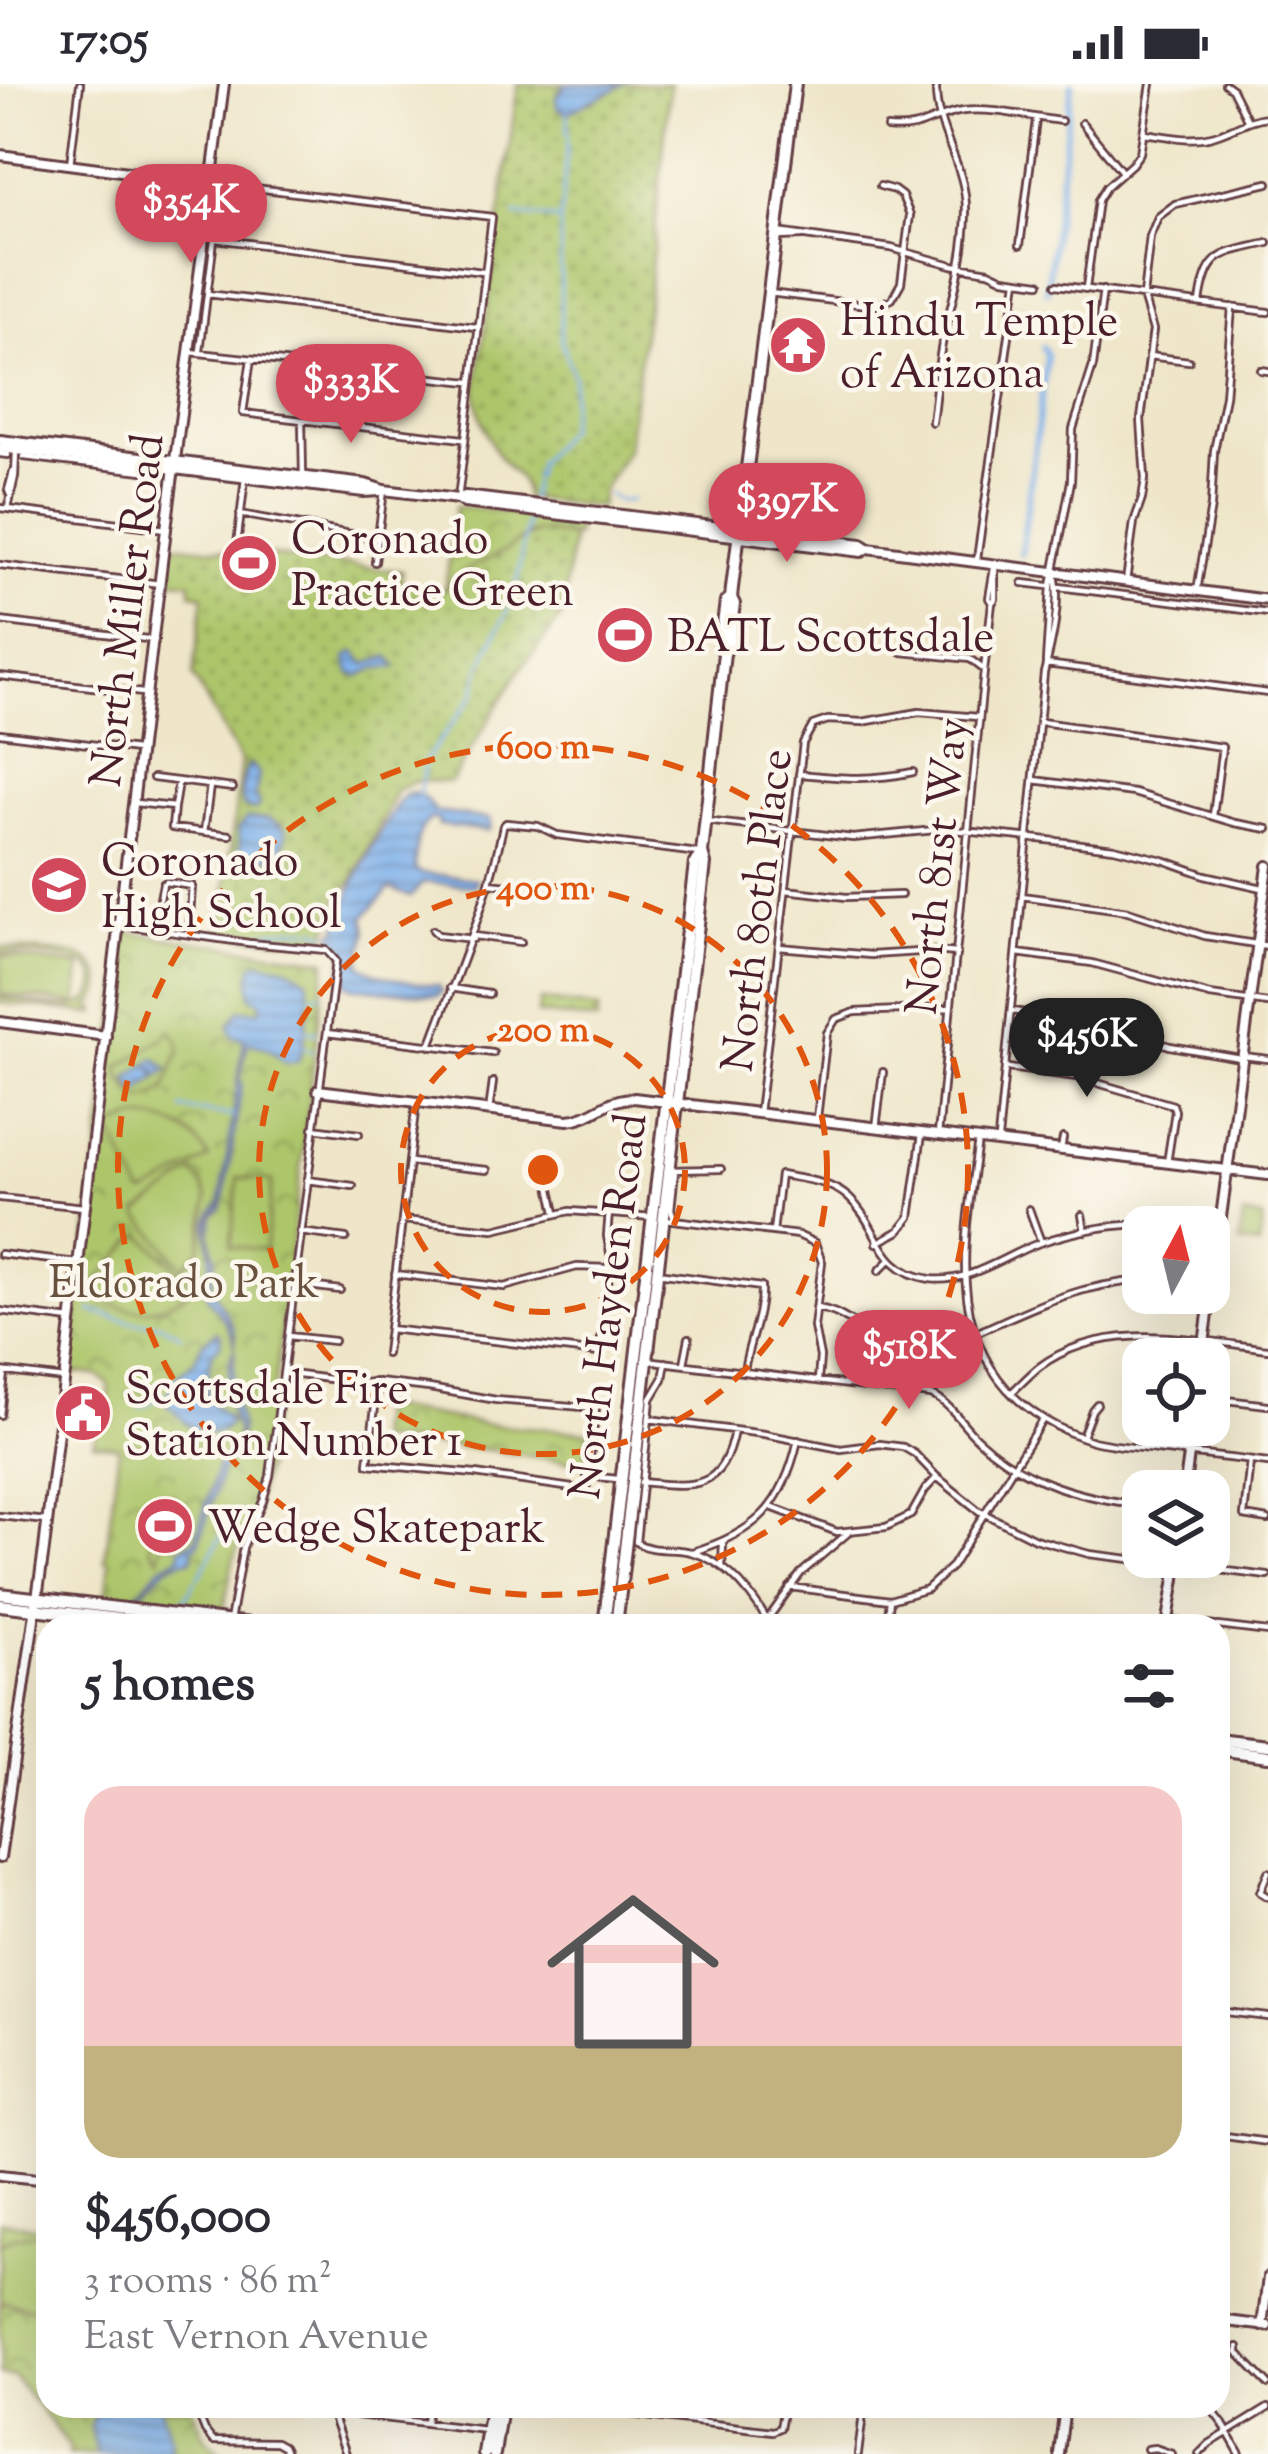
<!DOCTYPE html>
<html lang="en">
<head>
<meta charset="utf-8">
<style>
	:root { --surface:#fff; --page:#f2f2f3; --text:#2b2b33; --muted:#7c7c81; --line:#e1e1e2; --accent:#d1495b }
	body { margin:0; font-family:"Sorts Mill Goudy",serif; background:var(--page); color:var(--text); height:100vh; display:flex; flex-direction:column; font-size:45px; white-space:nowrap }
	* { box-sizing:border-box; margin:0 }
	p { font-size:39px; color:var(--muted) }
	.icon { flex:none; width:66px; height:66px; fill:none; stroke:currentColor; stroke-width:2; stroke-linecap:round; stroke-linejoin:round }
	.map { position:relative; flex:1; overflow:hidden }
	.drawer { position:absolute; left:36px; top:1530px; width:1194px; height:804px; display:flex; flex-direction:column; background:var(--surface); border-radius:36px; box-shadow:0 12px 48px #0002 }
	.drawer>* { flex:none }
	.needle { width:78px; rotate:7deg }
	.fabs { position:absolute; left:1122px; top:1122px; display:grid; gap:24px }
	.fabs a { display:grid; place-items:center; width:108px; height:108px; border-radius:24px; background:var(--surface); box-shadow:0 12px 48px #0002; font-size:60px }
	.price { position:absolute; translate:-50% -102px; padding:0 27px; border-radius:42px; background:var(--accent); color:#fff; font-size:39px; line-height:78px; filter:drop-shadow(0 3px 6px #0008) }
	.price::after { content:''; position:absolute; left:50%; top:72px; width:36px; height:27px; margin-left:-18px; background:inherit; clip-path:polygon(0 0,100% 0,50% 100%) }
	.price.current { background:#222; color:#fff }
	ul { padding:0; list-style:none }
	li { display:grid; align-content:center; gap:24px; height:636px; padding:0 48px }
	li+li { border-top:3px solid var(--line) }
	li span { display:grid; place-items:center; height:372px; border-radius:36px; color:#555 }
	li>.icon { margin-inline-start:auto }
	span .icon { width:216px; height:216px; fill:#fffc; stroke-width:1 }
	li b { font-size:51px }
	h2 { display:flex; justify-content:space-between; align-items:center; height:144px; padding:0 48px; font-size:51px }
	.status { display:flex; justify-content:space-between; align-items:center; height:84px; padding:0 60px; background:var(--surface); direction:ltr }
	.status svg { height:33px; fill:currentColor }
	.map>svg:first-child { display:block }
</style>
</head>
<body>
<div class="status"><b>17:05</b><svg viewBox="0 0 49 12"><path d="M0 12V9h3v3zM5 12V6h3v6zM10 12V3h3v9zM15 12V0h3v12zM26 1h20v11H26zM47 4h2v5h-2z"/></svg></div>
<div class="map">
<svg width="1268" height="2370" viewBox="0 0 1268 2370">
	<defs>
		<pattern id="grass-dots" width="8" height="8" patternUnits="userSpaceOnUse" patternTransform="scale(3)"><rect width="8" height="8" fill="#adc66b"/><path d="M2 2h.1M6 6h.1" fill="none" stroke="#8fa058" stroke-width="1.8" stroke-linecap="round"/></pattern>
		<pattern id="park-crowns" width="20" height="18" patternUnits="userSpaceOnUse" patternTransform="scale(3)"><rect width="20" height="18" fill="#adc66b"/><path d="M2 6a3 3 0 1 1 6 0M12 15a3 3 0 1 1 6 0" fill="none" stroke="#8fa058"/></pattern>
		<pattern id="water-rules" width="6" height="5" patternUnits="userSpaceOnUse" patternTransform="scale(3)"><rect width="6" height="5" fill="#7eb0ea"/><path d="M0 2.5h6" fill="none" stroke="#698fbe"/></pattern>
	</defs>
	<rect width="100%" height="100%" fill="#fbf7ec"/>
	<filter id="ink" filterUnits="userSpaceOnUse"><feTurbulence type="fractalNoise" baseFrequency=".00833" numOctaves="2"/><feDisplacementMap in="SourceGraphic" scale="24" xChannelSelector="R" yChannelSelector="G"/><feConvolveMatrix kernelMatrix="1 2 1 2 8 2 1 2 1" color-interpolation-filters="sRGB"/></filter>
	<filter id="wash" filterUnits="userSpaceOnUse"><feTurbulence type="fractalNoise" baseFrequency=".004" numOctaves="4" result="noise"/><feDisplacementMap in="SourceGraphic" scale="48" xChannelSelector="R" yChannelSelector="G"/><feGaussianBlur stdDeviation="2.7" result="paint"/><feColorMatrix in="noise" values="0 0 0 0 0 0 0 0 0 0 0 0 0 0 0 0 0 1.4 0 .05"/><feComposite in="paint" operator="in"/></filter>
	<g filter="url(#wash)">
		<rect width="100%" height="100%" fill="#efe6c9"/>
		<path fill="url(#grass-dots)" stroke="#7c724b" stroke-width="3" d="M518,0H670L647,222L627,366L602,407L600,423L525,414C525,395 518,394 506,381C491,365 477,330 476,308Z
			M536,448L567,450L572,457L561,534L519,587L451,698L416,697L397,706L351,799L339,811L324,858L220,851L241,678L193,592L204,511L191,509V498L167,495L172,460L402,487L401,500L445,505L460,490Z
			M540,916L599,924L597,937L538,930Z"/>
		<path fill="url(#park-crowns)" stroke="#7c724b" stroke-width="3" d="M456,422L577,437L576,452L536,448L528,450L506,466L460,490L445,505Z
			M126,848L326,876L265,1384L253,1427L233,1477L223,1531L106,1517L110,1477L105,1476L119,1363L93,1359L110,1308L108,1299L96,1291L70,1288Z
			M379,1322L484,1340L589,1348L585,1380L481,1365L375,1356Z
			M0,2137L48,2144V2322H191L204,2352L223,2370H68L69,2362L14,2293L0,2291Z"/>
		<path fill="#adc66b" stroke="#7c724b" stroke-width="3" d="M0,863L79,871C103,882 109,904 90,923L96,925L95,930L0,919V913C23,916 52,925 75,922C96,919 104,891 84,880C72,873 16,869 0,869Z
			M2,872L81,882L77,920L0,910Z
			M170,946L179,957L180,967L164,1006L150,1014L141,1015L133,1010L120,993L122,990L118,984L163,954Z
			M136,1034C169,1033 193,1046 209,1074L146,1110L142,1109L109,1044Z
			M193,1088L203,1102L208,1116L200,1165L183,1183L139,1132V1128Z
			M238,1094L272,1097L265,1166L231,1162Z
			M1243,1131L1263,1134L1259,1162L1239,1159Z
			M142,1151L194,1202C163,1232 122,1234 90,1205L138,1152Z
			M170,1409L175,1412V1415L185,1429L176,1441L177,1457L173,1460L167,1452L163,1454L159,1474L151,1464L153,1429Z
			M33,2149H48L43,2222L37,2226L0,2217V2159L14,2153Z"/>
		<path fill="url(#water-rules)" stroke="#64688a" stroke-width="3" d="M566,0H623C607,13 585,16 568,30L557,23L556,13Z
			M355,568L366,580L389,572L397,583L376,584L359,592L350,589L346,574Z
			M250,680C265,690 256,699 255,713L260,720L255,726L244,723C239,710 242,691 250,680Z
			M414,709L424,714L436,728L490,735L491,742L488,747L439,741L438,736L432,734C415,745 416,766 415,785L421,789L477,795L475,802L423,798L411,813L390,804L364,833L367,847L360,877L362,882C384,896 413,898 439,902L442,908L437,912L352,903L342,895L345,864L332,850L338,845C343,815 384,736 405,711Z
			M247,734L269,735L285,744C291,773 262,775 240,783L235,777L240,761L238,745Z
			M258,878L288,883L308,895C311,911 305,963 298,977L286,979L268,964L248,958L240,995L242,1000L224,1117L222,1124L213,1131L210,1150L215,1174L211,1203L233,1242L235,1251L233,1306L240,1341L239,1354L236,1356C238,1343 231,1333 229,1320C227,1307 228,1287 231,1274C231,1271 233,1268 234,1265C234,1235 208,1223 206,1208C204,1199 209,1189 210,1180C214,1156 197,1140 220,1120L244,956L233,952L229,941L240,926L259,927L262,919L251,912L250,893L253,880Z
			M155,974L168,985L159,992L150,981L157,993L137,1008L127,995Z
			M217,1247L221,1251L220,1261L213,1268L209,1281L207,1309L208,1315L230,1337C216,1361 185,1344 173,1324L167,1323L171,1297L194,1278L202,1260Z
			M235,1363V1369L223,1383L199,1458L193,1464V1473L190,1476C170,1474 156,1496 141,1508L142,1542H139L140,1526L137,1509L161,1483L180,1472L181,1464L195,1456L218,1381Z
			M98,2322H160L171,2356L169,2370H96L90,2342Z"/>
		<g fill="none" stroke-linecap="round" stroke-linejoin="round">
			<path stroke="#7eb0ea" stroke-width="3" d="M568,52V30
				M515,131L561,136
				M534,394L539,377L567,345L574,294L561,257L560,138L568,56
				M608,410L619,417L631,416
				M530,415L533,399
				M419,712L425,676L474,611L481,582L515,510L528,430
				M260,854L261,850C283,846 304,841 326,849
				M309,911L321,910
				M304,947L317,948
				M304,963L314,968
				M182,1025L234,1032
				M91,1227L135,1239L160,1240L181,1251
				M141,1323L168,1310
				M199,1493L224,1447
				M140,1516L182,1520L195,1497"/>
			<path stroke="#7eb0ea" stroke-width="6" d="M1047,207L1072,0
				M1021,470L1047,271L1043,263"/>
		</g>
	</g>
	<g filter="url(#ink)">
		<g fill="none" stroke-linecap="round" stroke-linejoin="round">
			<defs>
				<path id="minor" d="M1225,0L1232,5L1247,35
					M1082,39L1122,88
					M887,44C922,48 932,32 963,27C991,23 1033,34 1061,37
					M1144,49C1166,52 1190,58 1212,52C1232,47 1248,34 1268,33
					M70,80L80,0
					M214,99L492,133L458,415
					M777,148L891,164L952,181L989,187L1004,194L1040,199
					M778,153L802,152
					M215,155L483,188
					M1020,161L1036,36
					M1056,201L1268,228
					M1086,204L1098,116L1106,103L1132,80L1140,69L1151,0
					M769,209L875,222L892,215L901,199L910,131L902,112L894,106L880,102
					M208,210L476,243
					M1200,219C1207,167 1221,170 1268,159
					M200,267L221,100
					M190,268L470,298
					M1149,272L1189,277
					M251,275L243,329L463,355
					M1261,286L1268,287
					M302,336L303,393
					M932,338C936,311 937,282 943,255C953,213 966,169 966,126C966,78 934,48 936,0
					M0,370L8,371
					M24,373L160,389
					M10,411L8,406L13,388
					M0,424L166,445
					M8,425L15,392L16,367
					M240,430L378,455
					M237,461L245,394
					M977,475L1017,196
					M375,478L384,406
					M0,481L161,500
					M1126,498L1134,438L1142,415L1145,395L1141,335L1153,246L1143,212L1150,152L1158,133L1175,120L1268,99
					M1023,499L1048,502
					M1059,503L1268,529
					M1197,507L1211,422L1214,367L1225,312L1232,223
					M992,519L989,514L994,484
					M0,537L155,556
					M902,568L970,575L983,585
					M1046,578L1051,502L1071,397L1073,345L1093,282L1103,206
					M1046,580L1268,609
					M0,592L143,609
					M1041,638L1222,663L1213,732
					M813,641L828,636L862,638L919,628L978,633
					M0,649L137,666
					M799,690C841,694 871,697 913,688
					M153,694L233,704
					M1034,696L1134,709L1235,739L1268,745
					M135,719L174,723L172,744L230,751
					M174,723L178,699
					M705,737L853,754L945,745L1022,753L1114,764L1163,776L1205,791L1267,805
					M204,748L210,702
					M489,799L508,801L519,799
					M786,806L846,813L901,811
					M1022,812L1128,827L1205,852L1268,862
					M160,815L163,800L166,798L192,802L189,846
					M120,841L249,859L326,866L336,877L270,1392L263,1417L243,1463L230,1537
					M433,846L438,851L473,855
					M474,852L521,858
					M779,863L871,871L935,867L957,869
					M1017,869L1092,879L1210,911L1268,919
					M450,904L489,910
					M1011,927L1096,938L1170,962L1240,974
					M836,935L855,928L949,924
					M327,949L493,969
					M430,962C457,889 488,819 503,742L506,739L538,742L557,751L698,769
					M1243,972L1268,975
					M1008,984L1077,993L1173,1021L1175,1027L1167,1079
					M489,1027L493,998
					M759,1029L803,659L813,641
					M817,1034L827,949L836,935
					M313,1044L359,1050
					M876,1044L883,988
					M938,1051L984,587L992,519L995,515V480
					M998,1055L1044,589C1052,559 1061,521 1055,489
					M978,1056C967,1140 945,1235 1007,1305C1030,1330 1060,1347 1093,1357C1114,1362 1136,1363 1157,1366C1194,1370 1231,1374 1268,1379
					M1061,1066L1063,1054
					M409,1078L487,1086
					M669,1086L721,1085
					M307,1096L353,1102
					M549,1096L556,1129
					M0,1114L84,1123
					M1029,1125L1041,1158
					M1082,1131L1085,1147
					M674,1134L671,1125L675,1087
					M665,1135L798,1151L815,1159L822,1178L814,1243L820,1273L818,1297
					M402,1136L494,1145L570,1127L653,1133
					M300,1148L346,1154
					M773,1148L780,1091C803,1095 831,1097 849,1114C881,1143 877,1187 930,1195C970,1200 1006,1170 1042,1158C1095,1140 1152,1136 1206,1143
					M877,1159L899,1147L910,1133L922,1050
					M0,1170L78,1179
					M879,1187L890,1176
					M657,1189L761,1203C762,1232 748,1258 744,1287
					M395,1190L504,1203L577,1183L608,1184
					M294,1200L340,1206
					M816,1224C850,1228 852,1250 894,1247
					M0,1227L71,1236
					M389,1245L599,1269L611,1174L607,1152L609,1128
					M288,1252L334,1257
					M955,1254L969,1252C1033,1224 1071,1202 1143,1196
					M386,1270L416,1019
					M646,1276L931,1311C952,1320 962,1341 979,1356C1026,1399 1081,1414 1143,1421
					M666,1278L663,1295L651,1315L636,1458C652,1469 672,1463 691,1468C725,1477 750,1507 767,1536
					M684,1280L689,1254
					M0,1287L64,1295
					M283,1289L361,1299L378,1298L429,1304L496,1316L596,1324L586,1406L475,1390L368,1380L378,1298
					M1011,1309C1020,1301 1029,1291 1039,1283C1104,1234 1195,1256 1268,1265
					M1209,1314L1268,1321
					M0,1331L5,1289
					M649,1335L764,1350L841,1365L880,1360L903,1363L915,1370L937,1393L979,1427L1035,1455L1089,1470L1268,1492
					M1082,1353L1092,1326L1097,1320
					M1250,1377L1244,1432L1268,1436
					M587,1392L618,1395
					M641,1398C693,1403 722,1408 734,1347
					M771,1423L837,1448L886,1443L911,1431L925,1406L937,1393
					M0,1432L47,1437
					M692,1468C756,1449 783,1422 798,1356
					M722,1483L723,1459
					M790,1503L890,1516L927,1505L952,1482L1043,1335
					M1167,1536L1215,1542
					M696,1539L699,1542
					M768,1542L767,1536L801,1489L848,1449
					M887,1542L890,1516
					M1218,1542L1268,1548
					M1268,1788L1260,1808L1268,1813
					M1218,1927L1268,1933
					M1218,2051L1268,2058
					M1238,2263V2269L1268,2300
					M195,2322L205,2347L213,2357L276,2358L283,2362L287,2370
					M329,2322L346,2370
					M616,2322L629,2330L773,2347L780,2344L784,2322
					M1209,2322L1223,2340L1240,2370
					M331,2328L486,2346
					M426,2339L428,2322
					M1147,2365L1155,2364L1172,2370
					M858,2370L864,2322
					M1199,2370L1209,2360L1268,2324"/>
				<path id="tertiary" d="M0,71L211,99
					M0,938L106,952
					M318,1006L568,1036C595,1034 605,1014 634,1014L1268,1091
					M1202,1275L1268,782
					M1184,1407L1193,1341
					M1167,1542L1175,1495L1176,1473
					M0,1774L44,1465L166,445L224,0
					M0,2091L48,2096
					M1218,2236L1268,2242
					M1262,2242L1268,2193
					M1059,2370L1065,2322"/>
				<path id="secondary" d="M0,356L365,400L384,406L458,415L464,419L862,468L868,464
					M0,364L364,408L380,407
					M459,414L465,412L862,460L868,464L1268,516"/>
				<path id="primary" d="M724,569L728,563L734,520L731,514L732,504L795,0
					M0,1510L267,1542
					M0,1521L179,1542
					M604,1542L695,779L702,769
					M616,1542L705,780L702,769L724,569L720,562L726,518L731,514
					M1218,1655L1268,1661
					M1218,1665L1268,1672
					M484,2370L491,2322
					M494,2370L501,2322"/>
			</defs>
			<use href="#minor" stroke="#633d43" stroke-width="10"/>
			<use href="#tertiary" stroke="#633d43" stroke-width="14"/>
			<use href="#secondary" stroke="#633d43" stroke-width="14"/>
			<use href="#primary" stroke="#633d43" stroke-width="16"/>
			<use href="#minor" stroke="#fff" stroke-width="4.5"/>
			<use href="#tertiary" stroke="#fff" stroke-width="8"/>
			<use href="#secondary" stroke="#fff" stroke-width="8"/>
			<use href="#primary" stroke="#fff" stroke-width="10"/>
		</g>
	</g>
	<g fill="none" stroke="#e0560e" stroke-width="6" stroke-dasharray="21 15">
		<circle cx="543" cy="1086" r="142"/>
		<circle cx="543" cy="1086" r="284"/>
		<circle cx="543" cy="1086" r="425"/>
	</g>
	<defs>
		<symbol id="temple-disc" viewBox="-11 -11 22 22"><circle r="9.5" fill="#d1495b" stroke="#fbf7ec"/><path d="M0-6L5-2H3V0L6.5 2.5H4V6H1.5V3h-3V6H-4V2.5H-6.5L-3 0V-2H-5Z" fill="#fff"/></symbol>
		<symbol id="stadium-disc" viewBox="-11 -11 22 22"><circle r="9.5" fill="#d1495b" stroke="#fbf7ec"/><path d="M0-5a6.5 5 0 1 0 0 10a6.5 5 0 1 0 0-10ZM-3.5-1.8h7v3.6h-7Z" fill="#fff"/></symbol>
		<symbol id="school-disc" viewBox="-11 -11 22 22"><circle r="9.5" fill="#d1495b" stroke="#fbf7ec"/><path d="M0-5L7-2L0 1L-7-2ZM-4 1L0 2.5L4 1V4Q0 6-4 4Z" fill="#fff"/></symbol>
		<symbol id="civic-disc" viewBox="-11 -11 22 22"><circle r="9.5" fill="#d1495b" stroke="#fbf7ec"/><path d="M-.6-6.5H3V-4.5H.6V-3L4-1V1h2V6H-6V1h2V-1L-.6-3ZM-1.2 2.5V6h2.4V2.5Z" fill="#fff"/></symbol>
	</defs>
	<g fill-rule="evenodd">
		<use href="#temple-disc" x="765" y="228" width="66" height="66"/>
		<use href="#stadium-disc" x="216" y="446" width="66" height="66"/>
		<use href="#stadium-disc" x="592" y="518" width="66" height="66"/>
		<use href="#school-disc" x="26" y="768" width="66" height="66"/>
		<use href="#civic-disc" x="50" y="1296" width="66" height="66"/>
		<use href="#stadium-disc" x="132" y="1409" width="66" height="66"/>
	</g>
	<g text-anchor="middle" stroke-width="9" stroke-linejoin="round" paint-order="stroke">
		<g font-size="45" fill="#4a1f2b" stroke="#fbf7ec" text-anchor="start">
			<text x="840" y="251">Hindu Temple<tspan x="840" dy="52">of Arizona</tspan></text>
			<text x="291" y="469">Coronado<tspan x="291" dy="52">Practice Green</tspan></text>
			<text x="667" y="567">BATL Scottsdale</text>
			<text x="101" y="791">Coronado<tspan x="101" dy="52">High School</tspan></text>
			<text x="125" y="1319">Scottsdale Fire<tspan x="125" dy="52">Station Number 1</tspan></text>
			<text x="207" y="1458">Wedge Skatepark</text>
		</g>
		<g font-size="45" fill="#4a1f2b" stroke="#fbf7ec">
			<text transform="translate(125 526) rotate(-83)" y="16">North Miller Road</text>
			<text transform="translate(935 782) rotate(-84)" y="16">North 81st Way</text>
			<text transform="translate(755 826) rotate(-83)" y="16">North 80th Place</text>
			<text transform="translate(606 1222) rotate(-83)" y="16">North Hayden Road</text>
		</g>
		<g font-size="45" fill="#68513e" stroke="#fbf7ec">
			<text x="184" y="1213">Eldorado Park</text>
		</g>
	</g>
	<circle cx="543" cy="1086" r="18" fill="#e0560e" stroke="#fbf7ec" stroke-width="6"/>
	<g font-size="36" text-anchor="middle" font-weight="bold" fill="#e0560e" stroke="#fbf7ec" stroke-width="9" stroke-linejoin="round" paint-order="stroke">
		<text x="543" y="674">600 m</text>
		<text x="543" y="815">400 m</text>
		<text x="543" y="957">200 m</text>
	</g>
</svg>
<div class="fabs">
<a><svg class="needle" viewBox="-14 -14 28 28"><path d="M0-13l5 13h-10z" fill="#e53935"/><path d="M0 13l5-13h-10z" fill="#7c7c81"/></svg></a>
<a><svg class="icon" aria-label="locate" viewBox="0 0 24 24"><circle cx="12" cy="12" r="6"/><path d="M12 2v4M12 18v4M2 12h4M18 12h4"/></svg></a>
<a><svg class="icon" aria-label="layers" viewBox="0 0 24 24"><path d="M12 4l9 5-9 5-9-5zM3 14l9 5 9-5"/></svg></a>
</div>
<b class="price" style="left:191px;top:182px">$354K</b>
<b class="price" style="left:351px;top:362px">$333K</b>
<b class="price" style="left:787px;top:481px">$397K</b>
<b class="price current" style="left:1087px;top:1016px">$456K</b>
<b class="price" style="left:909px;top:1328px">$518K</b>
<section class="drawer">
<h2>5 homes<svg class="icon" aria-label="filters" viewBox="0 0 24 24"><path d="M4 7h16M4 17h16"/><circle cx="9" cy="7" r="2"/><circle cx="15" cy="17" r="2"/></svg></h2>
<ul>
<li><span style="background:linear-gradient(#f6c9c9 70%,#c2b280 0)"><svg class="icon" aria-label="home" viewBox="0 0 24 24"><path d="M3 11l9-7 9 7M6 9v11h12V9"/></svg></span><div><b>$456,000</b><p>3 rooms · 86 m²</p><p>East Vernon Avenue</p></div></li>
</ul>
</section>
</div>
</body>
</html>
